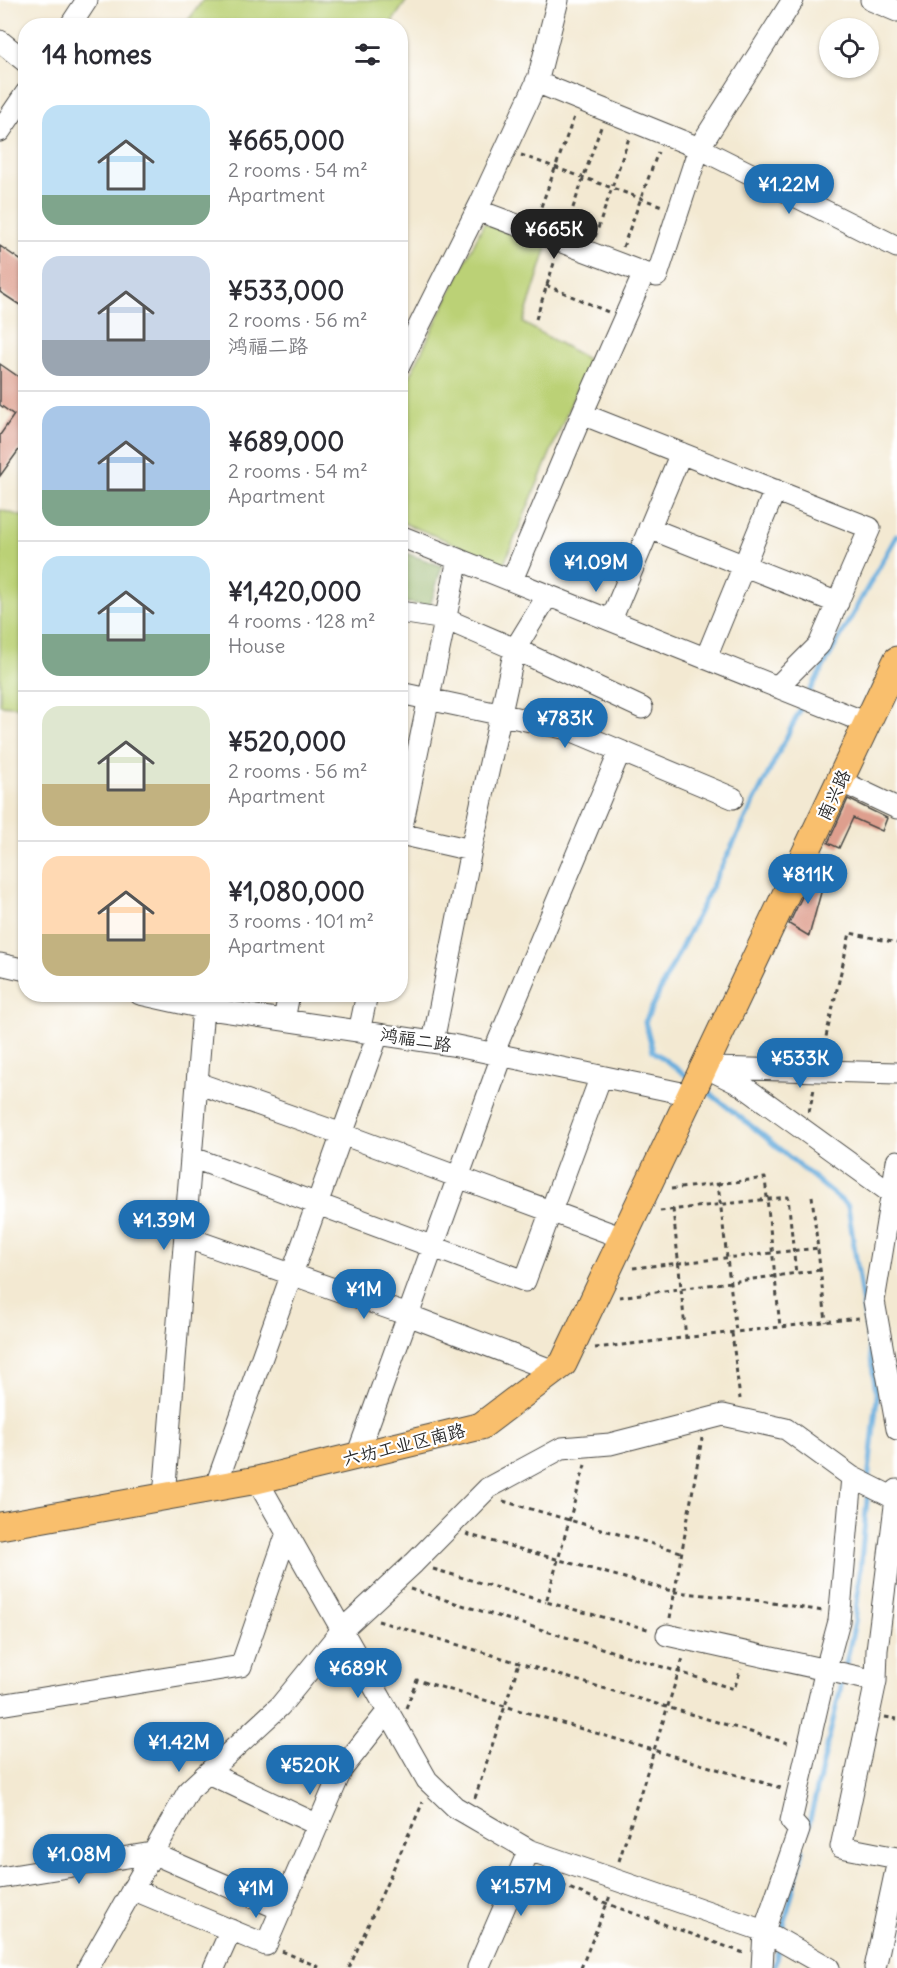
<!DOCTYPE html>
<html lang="en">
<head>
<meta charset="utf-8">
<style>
	:root { --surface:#fff; --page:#f2f2f3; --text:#2b2b33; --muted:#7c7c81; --line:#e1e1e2; --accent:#1f6fb2 }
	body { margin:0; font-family:Delius,"LXGW WenKai TC",sans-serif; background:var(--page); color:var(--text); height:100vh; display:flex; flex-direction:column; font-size:22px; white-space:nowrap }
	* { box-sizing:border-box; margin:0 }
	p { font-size:20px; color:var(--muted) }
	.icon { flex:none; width:33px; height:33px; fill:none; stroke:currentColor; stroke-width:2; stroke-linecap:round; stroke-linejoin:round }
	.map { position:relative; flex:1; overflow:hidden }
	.details { position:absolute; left:18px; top:18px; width:390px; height:984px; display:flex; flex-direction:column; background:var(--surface); border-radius:24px; box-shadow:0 2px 4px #0004 }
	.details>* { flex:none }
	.controls { position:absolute; left:819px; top:18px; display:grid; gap:12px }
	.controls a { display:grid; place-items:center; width:60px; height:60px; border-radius:50%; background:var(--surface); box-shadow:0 2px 4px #0004; font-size:30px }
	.price { position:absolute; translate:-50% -51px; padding:0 14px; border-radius:21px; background:var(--accent); color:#fff; font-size:20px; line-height:39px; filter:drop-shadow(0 2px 3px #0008) }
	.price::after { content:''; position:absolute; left:50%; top:36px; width:18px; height:14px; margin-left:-9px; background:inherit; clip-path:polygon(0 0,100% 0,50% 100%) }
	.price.on { background:#222; color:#fff }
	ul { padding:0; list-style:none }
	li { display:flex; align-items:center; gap:18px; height:150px; padding:0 24px }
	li+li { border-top:2px solid var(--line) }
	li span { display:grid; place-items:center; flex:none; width:168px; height:120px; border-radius:18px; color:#555 }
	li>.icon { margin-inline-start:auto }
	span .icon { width:72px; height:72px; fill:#fffc; stroke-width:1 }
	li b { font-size:26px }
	h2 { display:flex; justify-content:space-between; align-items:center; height:72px; padding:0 24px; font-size:26px }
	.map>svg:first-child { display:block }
</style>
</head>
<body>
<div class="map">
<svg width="897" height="1968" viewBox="0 0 897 1968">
	<rect width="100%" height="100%" fill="#fff"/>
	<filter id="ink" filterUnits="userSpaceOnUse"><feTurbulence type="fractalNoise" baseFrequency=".0167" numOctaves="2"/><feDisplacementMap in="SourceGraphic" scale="12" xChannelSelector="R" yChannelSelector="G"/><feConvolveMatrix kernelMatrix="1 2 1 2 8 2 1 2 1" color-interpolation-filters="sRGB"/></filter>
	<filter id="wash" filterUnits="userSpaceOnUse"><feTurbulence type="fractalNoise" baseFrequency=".008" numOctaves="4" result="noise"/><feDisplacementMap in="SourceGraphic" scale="24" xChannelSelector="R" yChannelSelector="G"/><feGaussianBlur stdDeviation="1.35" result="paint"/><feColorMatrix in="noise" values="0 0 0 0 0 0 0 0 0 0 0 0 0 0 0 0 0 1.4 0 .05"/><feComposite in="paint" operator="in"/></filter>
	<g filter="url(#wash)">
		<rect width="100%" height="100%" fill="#f3e9d2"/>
		<path fill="#bbd176" stroke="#737e50" stroke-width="1.5" d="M203,0H407L390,25H192L187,22Z
			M484,223L547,247L523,323L589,360L504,564L401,522L400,396Z
			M0,510L25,517V707L0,705Z"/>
		<path fill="#94b367" stroke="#606f49" stroke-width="1.5" d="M400,551L442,566L430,606L401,602Z"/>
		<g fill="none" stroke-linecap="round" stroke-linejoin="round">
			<path stroke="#67addd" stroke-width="5" d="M807,696L897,535
				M691,1079L653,1051L645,1022L665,980L803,704
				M703,1088L759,1132L848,1206L877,1398L868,1481
				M845,1668L855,1622L868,1490
				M807,1832L843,1678
				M781,1937L803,1850
				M774,1968L779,1946"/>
		</g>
		<g id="blocks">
			<path fill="#de9f8e" d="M0,246L26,264V309L0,292Z
				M0,364L26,382V440L0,476V435L14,415L0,405Z
				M848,799L887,818L882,831L853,818L839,848L828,843Z
				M814,872L825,878L809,936L789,924Z"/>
		</g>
	</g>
	<g filter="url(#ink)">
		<use href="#blocks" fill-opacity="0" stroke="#494844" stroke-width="1.5"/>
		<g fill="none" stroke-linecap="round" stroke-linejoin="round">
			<defs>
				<path id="minor" d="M871,0L897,11
					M70,26L87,0
					M0,41L26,62
					M536,82L699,148L793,0
					M0,131L26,93
					M477,210L644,273
					M400,364L480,204L538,79L558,0
					M582,414L644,273L657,276L699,148L897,247
					M649,528L838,603
					M400,536L867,723
					M512,580L582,414L870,528L819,645L777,687
					M400,612L445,619L515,649L642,708
					M611,620L681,453
					M706,658L775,490
					M400,693L568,729L733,798
					M840,781L897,808
					M400,834L471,850
					M400,836L458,559
					M0,964L26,970
					M140,994L203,1008L452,1045L691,1095
					M284,1020L289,994
					M359,1032L367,994
					M433,1042L471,850L515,649L548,595
					M493,1054L620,751
					M705,1067L743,1086L891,1193
					M711,1068L897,1073
					M197,1083L342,1134L623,1238
					M191,1157L525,1281L601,1076
					M897,1161L874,1301L897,1429
					M185,1237L408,1315L554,1371
					M357,1456L502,1056
					M257,1480L427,1780L455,1807L529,1850L764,1931L829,1968
					M215,1488L378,1034
					M897,1490L877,1650L876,1681L841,1847L897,1858
					M164,1497L203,1008L206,995
					M667,1635L876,1681
					M0,1705L241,1666L287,1533
					M208,1773L318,1825
					M0,1878L152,1853L282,1910
					M132,1889L266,1945L342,1769L388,1711
					M88,1968L189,1790L280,1706L342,1630L414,1563L488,1488L562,1448L610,1444L723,1415L786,1429L852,1477L896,1499
					M214,1968L231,1930
					M478,1968L529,1850
					M762,1968L764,1931L799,1830L791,1821L826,1669L839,1621L852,1477
					M875,1968L897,1865"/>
				<path id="major" d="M0,1526L257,1480L481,1426L563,1364L897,660"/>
			</defs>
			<use href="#minor" stroke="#494844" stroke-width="23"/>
			<use href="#major" stroke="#494844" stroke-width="29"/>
			<path stroke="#494844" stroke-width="3" stroke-dasharray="4.5 4.5" stroke-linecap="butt" d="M521,155L662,206
				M538,215L574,117
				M567,225L601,127
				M595,237L629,138
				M623,247L658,152
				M546,285L608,312
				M536,319L555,260
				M822,1054L850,933L897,943
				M809,1112L814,1089
				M718,1184L765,1178L780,1327
				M671,1189L718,1184L736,1332
				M812,1196L826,1322
				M673,1209L686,1338
				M660,1211L788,1197L796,1274
				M633,1268L818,1248
				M619,1297L820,1270
				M732,1333L740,1399
				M595,1348L859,1318
				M585,1465L546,1602L651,1630
				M503,1501L681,1552
				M466,1534L675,1592L754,1600L823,1611
				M433,1569L546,1602
				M410,1589L734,1689L741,1669
				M670,1618L702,1438
				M378,1621L791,1744
				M406,1708L417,1680L781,1788
				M885,1717L897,1719
				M475,1798L519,1663
				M619,1861L684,1655
				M537,1875L608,1904L744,1953
				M282,1951L321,1968
				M349,1968L423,1802
				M581,1968L610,1896"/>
			<use href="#minor" stroke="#fff" stroke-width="21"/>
			<use href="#major" stroke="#f9bf6d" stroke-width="27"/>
		</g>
	</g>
	<g text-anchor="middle" stroke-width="4.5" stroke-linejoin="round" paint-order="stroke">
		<g font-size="18" fill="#2b2b2b" stroke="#fff">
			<text transform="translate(834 795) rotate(-65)" y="6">南兴路</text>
			<text transform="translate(416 1040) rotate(9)" y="6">鸿福二路</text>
			<text transform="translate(404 1445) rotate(-14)" y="6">六坊工业区南路</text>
		</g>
	</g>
</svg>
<div class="controls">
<a><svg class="icon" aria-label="locate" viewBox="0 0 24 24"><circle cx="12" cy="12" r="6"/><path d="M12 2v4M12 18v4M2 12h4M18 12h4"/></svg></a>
</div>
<b class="price" style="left:789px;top:215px">¥1.22M</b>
<b class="price on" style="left:554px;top:260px">¥665K</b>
<b class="price" style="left:596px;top:593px">¥1.09M</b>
<b class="price" style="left:565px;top:749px">¥783K</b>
<b class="price" style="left:808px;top:905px">¥811K</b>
<b class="price" style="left:800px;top:1089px">¥533K</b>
<b class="price" style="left:164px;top:1251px">¥1.39M</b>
<b class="price" style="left:364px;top:1320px">¥1M</b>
<b class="price" style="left:358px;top:1699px">¥689K</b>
<b class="price" style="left:179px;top:1773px">¥1.42M</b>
<b class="price" style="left:310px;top:1796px">¥520K</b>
<b class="price" style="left:79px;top:1885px">¥1.08M</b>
<b class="price" style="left:521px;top:1917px">¥1.57M</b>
<b class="price" style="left:256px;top:1919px">¥1M</b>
<section class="details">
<h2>14 homes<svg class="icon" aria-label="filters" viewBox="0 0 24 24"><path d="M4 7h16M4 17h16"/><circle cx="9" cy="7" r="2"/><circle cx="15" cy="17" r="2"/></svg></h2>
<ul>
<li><span style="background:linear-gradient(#bfe0f5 75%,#7fa58c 0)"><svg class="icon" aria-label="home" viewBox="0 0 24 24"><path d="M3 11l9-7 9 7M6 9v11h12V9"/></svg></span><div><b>¥665,000</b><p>2 rooms · 54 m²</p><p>Apartment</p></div></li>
<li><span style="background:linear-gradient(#c9d6e8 70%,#9aa5b1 0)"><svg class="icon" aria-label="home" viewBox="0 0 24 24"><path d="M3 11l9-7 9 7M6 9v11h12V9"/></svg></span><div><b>¥533,000</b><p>2 rooms · 56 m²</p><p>鸿福二路</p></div></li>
<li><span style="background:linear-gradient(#a9c7e8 70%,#7fa58c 0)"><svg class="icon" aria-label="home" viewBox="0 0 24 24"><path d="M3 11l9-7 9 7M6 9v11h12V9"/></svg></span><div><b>¥689,000</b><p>2 rooms · 54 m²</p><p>Apartment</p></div></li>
<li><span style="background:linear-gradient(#bfe0f5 65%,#7fa58c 0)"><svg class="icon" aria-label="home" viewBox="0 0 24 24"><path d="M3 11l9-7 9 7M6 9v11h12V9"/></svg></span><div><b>¥1,420,000</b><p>4 rooms · 128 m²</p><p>House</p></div></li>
<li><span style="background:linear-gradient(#dfe7d0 65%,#c2b280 0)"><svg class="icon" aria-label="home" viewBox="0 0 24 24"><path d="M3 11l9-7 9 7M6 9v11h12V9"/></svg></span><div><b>¥520,000</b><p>2 rooms · 56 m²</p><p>Apartment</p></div></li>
<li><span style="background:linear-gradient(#ffd9b3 65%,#c2b280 0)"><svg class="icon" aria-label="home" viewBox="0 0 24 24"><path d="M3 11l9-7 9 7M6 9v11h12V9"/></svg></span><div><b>¥1,080,000</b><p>3 rooms · 101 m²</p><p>Apartment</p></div></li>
</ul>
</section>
</div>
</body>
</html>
